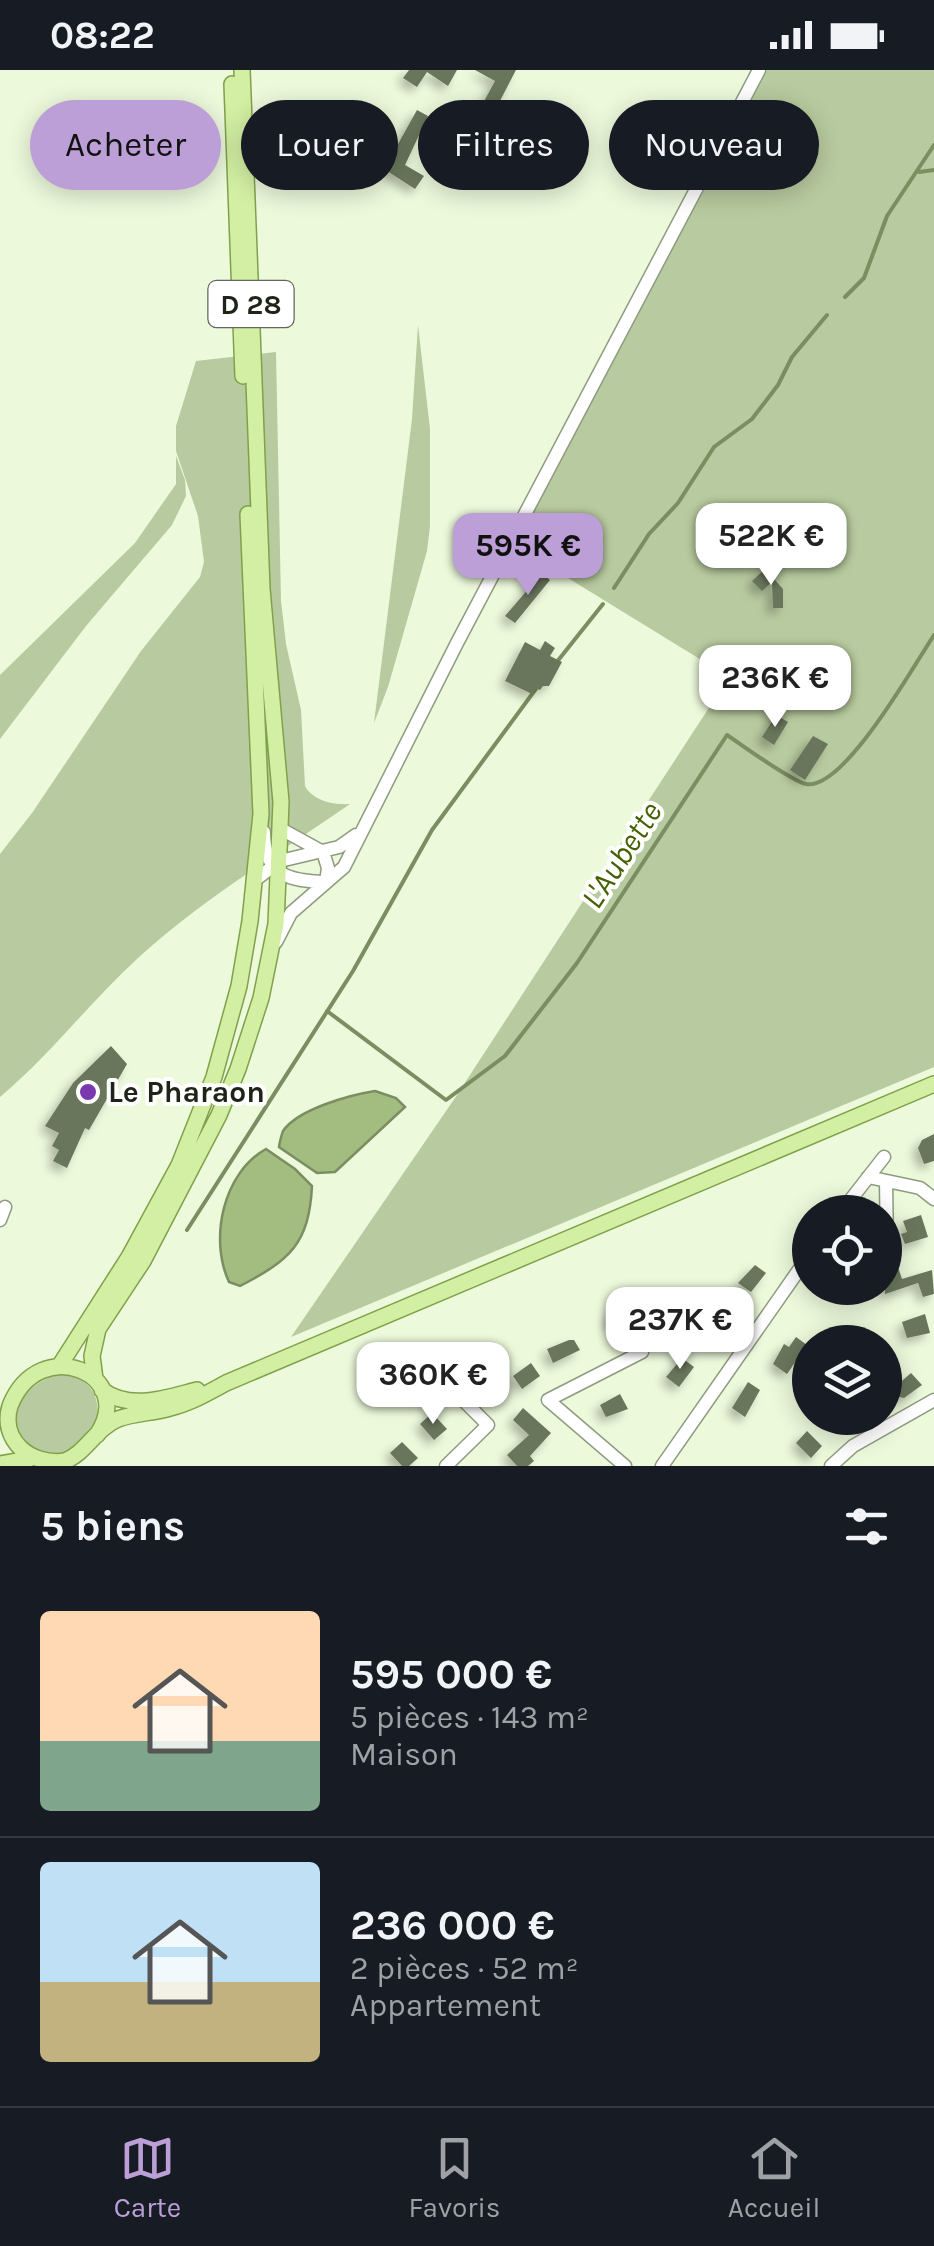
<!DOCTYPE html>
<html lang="fr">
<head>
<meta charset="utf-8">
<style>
	:root { --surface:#171b24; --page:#242831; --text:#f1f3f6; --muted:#9ea1a6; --line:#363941; --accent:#bb9fd6 }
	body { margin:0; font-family:Karla,sans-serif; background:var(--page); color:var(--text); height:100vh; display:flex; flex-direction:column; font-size:38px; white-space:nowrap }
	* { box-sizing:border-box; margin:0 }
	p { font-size:32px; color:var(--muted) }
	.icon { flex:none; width:55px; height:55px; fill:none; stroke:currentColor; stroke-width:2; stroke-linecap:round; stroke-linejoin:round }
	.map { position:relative; height:1396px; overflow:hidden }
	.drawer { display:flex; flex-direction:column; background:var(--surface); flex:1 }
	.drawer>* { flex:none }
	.guide { position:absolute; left:30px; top:30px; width:875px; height:90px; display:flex; gap:20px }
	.buttons { position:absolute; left:792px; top:1125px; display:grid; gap:20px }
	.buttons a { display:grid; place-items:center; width:110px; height:110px; border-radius:50%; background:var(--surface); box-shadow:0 5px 25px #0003; font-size:50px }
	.price { position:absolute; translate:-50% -85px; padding:0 22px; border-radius:20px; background:#fff; color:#222; font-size:32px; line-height:65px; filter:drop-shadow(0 2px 5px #0008) }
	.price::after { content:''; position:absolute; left:50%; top:60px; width:30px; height:22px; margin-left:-15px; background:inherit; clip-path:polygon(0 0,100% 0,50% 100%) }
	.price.active { background:var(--accent); color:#111 }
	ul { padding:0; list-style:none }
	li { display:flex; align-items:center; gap:30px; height:250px; padding:0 40px }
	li+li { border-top:2px solid var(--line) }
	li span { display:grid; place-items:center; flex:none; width:280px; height:200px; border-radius:10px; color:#555 }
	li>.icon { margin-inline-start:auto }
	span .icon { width:120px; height:120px; fill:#fffc; stroke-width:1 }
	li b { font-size:42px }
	h2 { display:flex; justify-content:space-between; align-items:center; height:120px; padding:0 40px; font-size:42px }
	.chip { padding:0 35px; border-radius:45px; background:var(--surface); box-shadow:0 5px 25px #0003; font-size:35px; line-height:90px }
	.chip.active { background:var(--accent); color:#111 }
	.status { display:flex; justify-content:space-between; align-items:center; height:70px; padding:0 50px; background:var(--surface); direction:ltr }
	.status svg { height:28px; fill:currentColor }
	.menu { display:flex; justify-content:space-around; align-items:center; height:140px; border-top:2px solid var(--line); background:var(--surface); font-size:28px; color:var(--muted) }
	.menu a { display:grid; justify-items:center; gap:5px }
	.menu .active { color:var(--accent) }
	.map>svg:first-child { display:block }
</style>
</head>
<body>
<div class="status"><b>08:22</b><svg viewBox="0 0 49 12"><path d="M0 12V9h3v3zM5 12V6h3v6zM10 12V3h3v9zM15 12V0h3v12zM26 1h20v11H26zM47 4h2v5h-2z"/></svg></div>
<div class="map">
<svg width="934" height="1396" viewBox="0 0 934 1396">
	<defs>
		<filter id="shadow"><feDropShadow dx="-5.5" dy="5.5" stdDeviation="5" flood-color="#0004"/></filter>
	</defs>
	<rect width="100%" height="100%" fill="#ecf9db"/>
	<path fill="#b8ca9f" d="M767,0H934V997L291,1267L455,1028L729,607L511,473Z
		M418,255L430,359V456L427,481L388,617L374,653L412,349Z
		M276,282L281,531L286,574L301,640L305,716C313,731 334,735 350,734C278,784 201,830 137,889C89,933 50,985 0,1027V784L32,743L141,581L200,507L204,492L198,446L176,381V356L196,291Z
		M176,386L185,410L186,426L172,455L86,556L0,669V605L135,473L176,414Z
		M69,1303C92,1314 100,1325 97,1350C79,1381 67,1388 32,1382L15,1360C15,1327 36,1306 69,1303Z"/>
	<path fill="#a3bc80" stroke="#7b8e61" stroke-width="2.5" d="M375,1021L396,1028L405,1037L335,1102L317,1103L279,1077C279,1075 282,1063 283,1061C298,1039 350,1025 375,1021Z
		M266,1079L295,1099L312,1116C309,1174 290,1190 240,1216L229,1212C209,1169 223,1103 266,1079Z"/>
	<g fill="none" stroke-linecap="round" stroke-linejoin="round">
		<path stroke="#7b8e61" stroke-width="4" d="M919,102L934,100
			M845,227L864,208L887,146L934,75
			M614,518L649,464L678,433L714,377L752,349L778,315L792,287L827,245
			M556,593L603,534
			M327,941L446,1030L505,986L577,893L727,665C742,675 791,711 806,714C844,721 914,595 934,565
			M187,1160L353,901L432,760L538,616"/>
	</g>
	<path fill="#6a765b" filter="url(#shadow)" d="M409,0H457L448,16L427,2L417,17L403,8Z
		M475,0H516L475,79L462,72L495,11Z
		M417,40L428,46L405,95L424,106L415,119L384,99Z
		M765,499L783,519V538H773L772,512L762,521L752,511Z
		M542,503L550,510L515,553L505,546Z
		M545,571L555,578L550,586L562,592L549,616H543L540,620L535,618L532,624L505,611L525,572L540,580Z
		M776,645L788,652L774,675L762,667Z
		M813,666L828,674L805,710L790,700Z
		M111,976L127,994L89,1060L85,1058L67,1098L53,1091L59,1080L52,1076L59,1063L45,1056L73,1013Z
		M934,1064V1091L924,1094L918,1078L922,1070Z
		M921,1145L928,1167L905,1174L901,1164L907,1162L903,1151Z
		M755,1195L766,1203L751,1222L738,1213Z
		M898,1197L902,1209L932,1200L934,1224L923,1227L918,1213L885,1224V1199Z
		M728,1231L739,1239L731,1251L742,1264L740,1267L715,1249Z
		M628,1233L634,1247L612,1257L607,1247L612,1245L610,1241Z
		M674,1241L680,1255L658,1262L653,1251Z
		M925,1244L930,1263L907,1268L902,1252Z
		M796,1267L807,1275L787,1304L773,1294L784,1274L789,1277Z
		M569,1270H574L580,1280L553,1293L547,1279Z
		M682,1288L694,1297L679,1317L666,1307Z
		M531,1293L540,1306L522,1319L513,1306Z
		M911,1303L922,1315L904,1328L895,1326L896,1316Z
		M748,1312L760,1320L745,1347L732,1338Z
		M620,1324L628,1339L606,1347L600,1335Z
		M523,1338L551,1363L530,1386L534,1391L528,1396H517L507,1385L529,1365L513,1350Z
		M432,1343L447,1359L434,1370L420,1354Z
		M807,1361L822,1376L811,1388L796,1373Z
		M402,1372L418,1388L409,1396H402L390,1383Z"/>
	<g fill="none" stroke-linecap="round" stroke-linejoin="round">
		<defs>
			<path id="minor" d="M264,762C264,805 288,811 326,812L328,798L323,782L281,759
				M255,810L280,791L339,777L356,765
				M276,872L291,843L344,797L457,573L759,0
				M868,1107L920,1118L934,1129
				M886,1111L887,1180
				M841,1142L884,1087
				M0,1150L5,1137
				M437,1304L488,1355L446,1396
				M625,1396L548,1330L642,1282
				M662,1396L810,1184
				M831,1396L853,1376L934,1330"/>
			<path id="major" d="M232,14L243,306
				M60,1295L129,1187L179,1095L214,1007L239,916L250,851L261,744L248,444
				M95,1309L92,1286L98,1259L143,1191L219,1045L238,999L261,928L276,854L281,732L262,519L242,0
				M102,1320C130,1341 166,1328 197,1320
				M97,1365C138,1304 39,1262 10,1336C0,1370 30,1396 65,1391C86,1383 96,1358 118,1349C134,1343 153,1343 170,1338C190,1333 208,1323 226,1313L934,1014
				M0,1394L29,1389"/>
		</defs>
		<use href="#minor" stroke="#8f9b80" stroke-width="15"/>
		<use href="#major" stroke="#80a14b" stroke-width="18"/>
		<use href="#minor" stroke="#fff" stroke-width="12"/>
		<use href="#major" stroke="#d3efa3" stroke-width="15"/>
	</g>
	<circle fill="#7a39ae" stroke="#fff" stroke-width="4" cx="88" cy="1022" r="10"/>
	<g text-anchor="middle" stroke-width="8" stroke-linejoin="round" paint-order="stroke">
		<rect fill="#fff" stroke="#62665e" stroke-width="2.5" x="208.5" y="211" width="85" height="46" rx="8"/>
		<g font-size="28" font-weight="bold" fill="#1f2419">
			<text x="251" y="244">D 28</text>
		</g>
		<g font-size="30" font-weight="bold" fill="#1f2419" stroke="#fff" text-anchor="start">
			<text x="108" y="1032">Le Pharaon</text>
		</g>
		<g font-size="32" font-style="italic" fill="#456100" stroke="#fff">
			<text transform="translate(621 785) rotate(-57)" y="11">L'Aubette</text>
		</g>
	</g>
</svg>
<div class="buttons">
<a><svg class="icon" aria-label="locate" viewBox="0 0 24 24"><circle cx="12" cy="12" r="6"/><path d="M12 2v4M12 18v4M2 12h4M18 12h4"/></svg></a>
<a><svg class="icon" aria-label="layers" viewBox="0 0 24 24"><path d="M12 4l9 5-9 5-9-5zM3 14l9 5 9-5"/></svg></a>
</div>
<b class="price" style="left:771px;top:518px">522K €</b>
<b class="price active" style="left:528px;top:528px">595K €</b>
<b class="price" style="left:775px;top:660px">236K €</b>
<b class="price" style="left:680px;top:1302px">237K €</b>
<b class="price" style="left:433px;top:1357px">360K €</b>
<div class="guide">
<a class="chip active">Acheter</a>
<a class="chip">Louer</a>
<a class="chip">Filtres</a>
<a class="chip">Nouveau</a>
</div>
</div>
<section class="drawer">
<h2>5 biens<svg class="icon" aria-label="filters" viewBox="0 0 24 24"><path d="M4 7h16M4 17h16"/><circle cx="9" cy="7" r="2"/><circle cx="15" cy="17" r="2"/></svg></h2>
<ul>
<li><span style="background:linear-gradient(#ffd9b3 65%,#7fa58c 0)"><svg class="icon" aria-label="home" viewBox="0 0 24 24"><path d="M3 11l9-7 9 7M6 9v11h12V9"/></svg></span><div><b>595 000 €</b><p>5 pièces · 143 m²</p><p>Maison</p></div></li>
<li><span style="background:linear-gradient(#bfe0f5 60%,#c2b280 0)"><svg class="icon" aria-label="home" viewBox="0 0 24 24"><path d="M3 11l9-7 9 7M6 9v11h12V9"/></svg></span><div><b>236 000 €</b><p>2 pièces · 52 m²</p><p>Appartement</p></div></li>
</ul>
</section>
<nav class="menu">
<a class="active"><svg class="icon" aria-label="map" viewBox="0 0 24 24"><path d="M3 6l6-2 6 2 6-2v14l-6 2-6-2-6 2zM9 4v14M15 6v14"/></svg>Carte</a>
<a><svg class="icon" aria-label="saved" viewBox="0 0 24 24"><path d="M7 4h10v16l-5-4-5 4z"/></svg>Favoris</a>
<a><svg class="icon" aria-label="home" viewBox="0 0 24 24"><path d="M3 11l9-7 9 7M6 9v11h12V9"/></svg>Accueil</a>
</nav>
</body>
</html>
